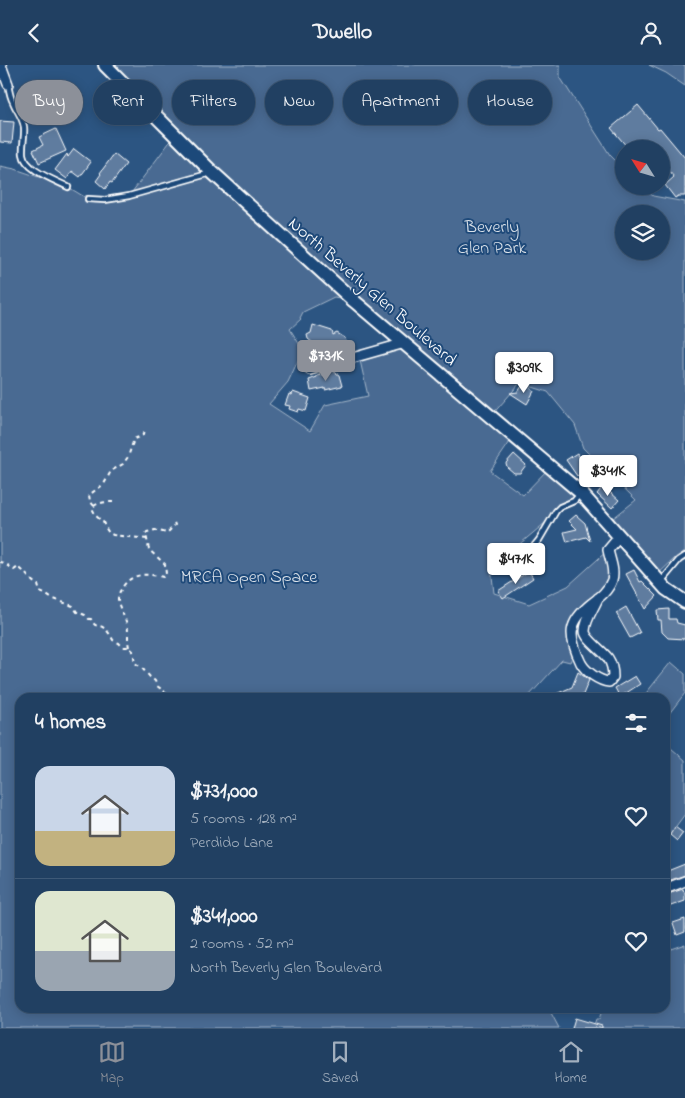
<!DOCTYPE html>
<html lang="en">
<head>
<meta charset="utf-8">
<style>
	:root { --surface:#214062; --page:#2d4b6b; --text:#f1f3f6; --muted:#a2afbe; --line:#3e5977; --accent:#8c9099 }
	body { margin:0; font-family:"Indie Flower",sans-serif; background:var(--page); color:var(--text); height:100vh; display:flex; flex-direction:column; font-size:19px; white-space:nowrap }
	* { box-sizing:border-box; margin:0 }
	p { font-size:16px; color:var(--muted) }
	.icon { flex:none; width:28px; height:28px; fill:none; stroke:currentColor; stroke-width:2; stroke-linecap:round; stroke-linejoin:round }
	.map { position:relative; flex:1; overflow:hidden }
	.side { position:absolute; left:15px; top:628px; width:655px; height:320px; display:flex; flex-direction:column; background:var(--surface); border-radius:15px; box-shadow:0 2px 12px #0003,0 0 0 1px var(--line) }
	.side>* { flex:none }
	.top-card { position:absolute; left:15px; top:15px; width:655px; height:45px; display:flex; gap:10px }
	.needle { width:32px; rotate:307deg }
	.fabs { position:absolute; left:615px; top:75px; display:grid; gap:10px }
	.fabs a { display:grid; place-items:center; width:55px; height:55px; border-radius:50%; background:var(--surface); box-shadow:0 2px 12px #0003,0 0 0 1px var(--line); font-size:25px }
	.price { position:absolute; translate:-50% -42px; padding:0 11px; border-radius:5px; background:#fff; color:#222; font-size:16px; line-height:32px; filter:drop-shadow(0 1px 2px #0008) }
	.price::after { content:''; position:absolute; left:50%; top:30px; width:15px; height:11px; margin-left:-8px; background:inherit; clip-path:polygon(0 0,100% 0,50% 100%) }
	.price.current { background:var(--accent); color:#fff }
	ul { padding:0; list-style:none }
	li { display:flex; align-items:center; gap:15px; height:125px; padding:0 20px }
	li+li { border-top:1px solid var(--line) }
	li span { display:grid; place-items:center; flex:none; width:140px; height:100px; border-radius:15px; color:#555 }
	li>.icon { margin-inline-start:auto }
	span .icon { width:60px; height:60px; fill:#fffc; stroke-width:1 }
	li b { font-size:21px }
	h2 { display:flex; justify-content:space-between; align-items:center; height:60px; padding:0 20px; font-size:21px }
	.chip { padding:0 18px; border-radius:22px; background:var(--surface); box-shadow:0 2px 12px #0003,0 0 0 1px var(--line); font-size:18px; line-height:45px }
	.chip.current { background:var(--accent); color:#fff }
	header { display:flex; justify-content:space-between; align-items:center; height:65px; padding:0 20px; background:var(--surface); font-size:22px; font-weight:700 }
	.dock { display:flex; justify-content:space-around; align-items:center; height:70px; border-top:1px solid var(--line); background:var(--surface); font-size:14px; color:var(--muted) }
	.dock a { display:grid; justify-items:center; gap:2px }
	.dock .current { color:var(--accent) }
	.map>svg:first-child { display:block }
</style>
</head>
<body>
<header><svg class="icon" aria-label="back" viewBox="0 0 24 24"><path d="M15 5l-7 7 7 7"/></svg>Dwello<svg class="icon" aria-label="person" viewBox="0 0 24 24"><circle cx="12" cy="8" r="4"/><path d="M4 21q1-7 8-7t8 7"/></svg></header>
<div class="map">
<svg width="685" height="963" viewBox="0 0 685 963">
	<rect width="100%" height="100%" fill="#2c5582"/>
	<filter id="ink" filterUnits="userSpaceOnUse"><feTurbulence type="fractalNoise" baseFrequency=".02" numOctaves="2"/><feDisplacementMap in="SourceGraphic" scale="10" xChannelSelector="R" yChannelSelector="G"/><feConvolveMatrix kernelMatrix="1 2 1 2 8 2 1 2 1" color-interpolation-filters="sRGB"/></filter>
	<g filter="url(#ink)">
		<path fill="#486b92" stroke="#a4b5c8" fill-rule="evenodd" d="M105,0H560V12L610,90L624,104V121H641L653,131L685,137V486L675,493L655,512L607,458L636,435L583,383L575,360L548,327L520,318L491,351L514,371L490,406L523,430L550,402L581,428L491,503L494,528L529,539L568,521L608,485L612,516L575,555L573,582L570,586L574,587L570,597L562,595L528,632H20V942H531L550,946L559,963H0V101L15,104L68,122L88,134L129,131L175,70ZM624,149H661V186H624ZM334,232L354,236L404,278L359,291L368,331L325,340L310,366L269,339L288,317L303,285L290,264L301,254L300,253L303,247Z
			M649,0H685V21L666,8Z
			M671,597L685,609V628L665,654V632H643Z
			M665,678L685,695V749L665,776Z
			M685,879V963H593L596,954H599L603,943L665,942V886Z"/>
		<path fill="#5e7c9f" stroke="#fff" d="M30,31L37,38L44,31L56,45L55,46H56L42,60L30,48L28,50L19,41Z
			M638,40L658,64L660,63L685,93V131H678L675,133L665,120L674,112L661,97V84H636L633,79L628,83L611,63Z
			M0,56L14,57L12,78L0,77Z
			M56,64L66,86L39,98L33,85L43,80L39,72Z
			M74,84L91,97L80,112L72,106L67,114L55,105L67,89L68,92Z
			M114,89L126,99L112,118L110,117L105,124L96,116L101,109L100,108Z
			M313,260L332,266L333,270L337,268L345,273L347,280L312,289L311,282L313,278L308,274L307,270L311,268Z
			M333,306L339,310L342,321L325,325V323L311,326L309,315L317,312V311L327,309L326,307Z
			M522,321L526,323L528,321L534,326L527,339L510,328L518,327Z
			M293,327L310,333L306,346L299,344L298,347L289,344L290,341L285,340L289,329L292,330Z
			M577,388L580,393L584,390L590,399L589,400L590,403L585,405L589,411L581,416L578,410L577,411L566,395Z
			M514,389L526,400L520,408H514L507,402L506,398Z
			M603,421L619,435L612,443L597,429Z
			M576,450L585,458L590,476L586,472L567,477L564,467L577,464L569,456Z
			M634,505L640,517L642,516L657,531L645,544L626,509Z
			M529,506L533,513L503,533L498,526Z
			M626,542L640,568L630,573L616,548Z
			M669,544V554H676L677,558L685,560V574L668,573L662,567L661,555H658L657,545Z
			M578,607L589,615L582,632H549L572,622Z
			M635,611L640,619L620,632L615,623Z
			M675,762L683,768L677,776L670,770Z
			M685,799V810L665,817V807Z
			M683,824L685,829V836L665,843V830Z
			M685,854V867L677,870L673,858Z
			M575,953L602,961V963H572Z"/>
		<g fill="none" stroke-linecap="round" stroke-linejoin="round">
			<defs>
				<path id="lane" d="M8,19C9,25 10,32 13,37C16,45 23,53 24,62C25,71 22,80 23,89C25,105 55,115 68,122
					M88,134L105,135L129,131L211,108
					M526,491L539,475L556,446L560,442L574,436L580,429
					M661,517L679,495L685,491"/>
				<path id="street" d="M1,0L8,19
					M310,305L405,278
					M598,533C594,543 585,555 585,566C585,574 602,585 608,593C612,599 613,605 613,612L609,617C599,616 586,607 581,598C568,571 567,558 592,538C600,532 608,526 612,515C615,505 610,495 608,485L619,472
					M665,824L685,816"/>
				<path id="secondary" d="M105,0L212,107L354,236L581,428L666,524L685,537"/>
			</defs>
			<use href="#lane" stroke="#fff" stroke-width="8"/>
			<use href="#street" stroke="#fff" stroke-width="12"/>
			<use href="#secondary" stroke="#fff" stroke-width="16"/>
			<path stroke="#fff" stroke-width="2" stroke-dasharray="4 4" stroke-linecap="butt" d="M113,437C106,437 97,437 92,443L96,451L103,457L105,462L109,468L113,470L147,474
				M94,441L90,436L89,430L104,419L111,406L123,399L128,392L134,374L143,370L144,364
				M0,497C5,497 10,502 14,505L18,502C26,507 30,516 38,520L40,527L45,529L51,533L73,541L77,547L85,550L89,554H91C96,565 99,558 105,564C108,566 111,571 113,575L119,578L123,582H129L133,586L135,598L141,602L150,612L155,616L157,621L164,626L169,632
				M129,582C127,574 129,567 127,559C125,552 118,542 118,534C118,528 121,525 124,520C134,507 149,509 163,512L166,509L165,499L149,485L146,469L147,467L155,465L167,468L175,460L173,455"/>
			<use href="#lane" stroke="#1f4a7a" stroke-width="4.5"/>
			<use href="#street" stroke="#1f4a7a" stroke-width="9"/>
			<use href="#secondary" stroke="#1f4a7a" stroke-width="12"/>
		</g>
	</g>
	<g text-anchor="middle" stroke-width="4" stroke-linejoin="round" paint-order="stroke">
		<g font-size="18" fill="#dae1e9" stroke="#1f4a7a">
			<text x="492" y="167">Beverly<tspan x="492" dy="21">Glen Park</tspan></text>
			<text x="249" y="517">MRCA Open Space</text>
		</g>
		<g font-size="18" fill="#fff" stroke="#1f4a7a">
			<text transform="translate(373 226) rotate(41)" y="6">North Beverly Glen Boulevard</text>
		</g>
	</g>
</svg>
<div class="fabs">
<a><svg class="needle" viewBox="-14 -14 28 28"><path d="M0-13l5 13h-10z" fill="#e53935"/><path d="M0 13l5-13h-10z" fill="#a2afbe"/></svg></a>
<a><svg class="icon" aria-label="layers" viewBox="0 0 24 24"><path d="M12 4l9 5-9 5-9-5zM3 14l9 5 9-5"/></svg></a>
</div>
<b class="price current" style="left:326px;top:317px">$731K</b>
<b class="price" style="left:524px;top:329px">$309K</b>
<b class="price" style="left:608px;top:432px">$341K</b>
<b class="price" style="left:516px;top:520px">$471K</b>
<div class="top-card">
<a class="chip current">Buy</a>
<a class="chip">Rent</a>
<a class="chip">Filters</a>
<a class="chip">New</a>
<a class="chip">Apartment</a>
<a class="chip">House</a>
</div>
<section class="side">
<h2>4 homes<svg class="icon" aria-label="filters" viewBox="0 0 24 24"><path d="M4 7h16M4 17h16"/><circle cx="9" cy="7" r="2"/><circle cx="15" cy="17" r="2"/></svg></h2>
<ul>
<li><span style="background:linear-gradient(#c9d6e8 65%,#c2b280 0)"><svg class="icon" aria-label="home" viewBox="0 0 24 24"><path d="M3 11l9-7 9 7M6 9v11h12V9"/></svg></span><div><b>$731,000</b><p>5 rooms · 128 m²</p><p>Perdido Lane</p></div><svg class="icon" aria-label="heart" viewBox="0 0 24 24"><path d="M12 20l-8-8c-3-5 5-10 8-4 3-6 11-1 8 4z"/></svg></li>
<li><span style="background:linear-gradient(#dfe7d0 60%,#9aa5b1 0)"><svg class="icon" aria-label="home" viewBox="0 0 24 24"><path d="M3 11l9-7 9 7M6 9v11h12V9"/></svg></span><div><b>$341,000</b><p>2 rooms · 52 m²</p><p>North Beverly Glen Boulevard</p></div><svg class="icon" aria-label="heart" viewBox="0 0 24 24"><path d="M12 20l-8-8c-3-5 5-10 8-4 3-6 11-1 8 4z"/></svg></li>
</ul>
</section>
</div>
<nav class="dock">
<a class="current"><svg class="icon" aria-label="map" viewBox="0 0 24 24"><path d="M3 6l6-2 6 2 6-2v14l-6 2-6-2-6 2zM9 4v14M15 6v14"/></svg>Map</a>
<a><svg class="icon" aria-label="saved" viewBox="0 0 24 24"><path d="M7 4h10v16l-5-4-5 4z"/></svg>Saved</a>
<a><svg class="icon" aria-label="home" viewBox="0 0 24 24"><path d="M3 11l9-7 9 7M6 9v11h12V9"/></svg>Home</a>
</nav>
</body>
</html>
